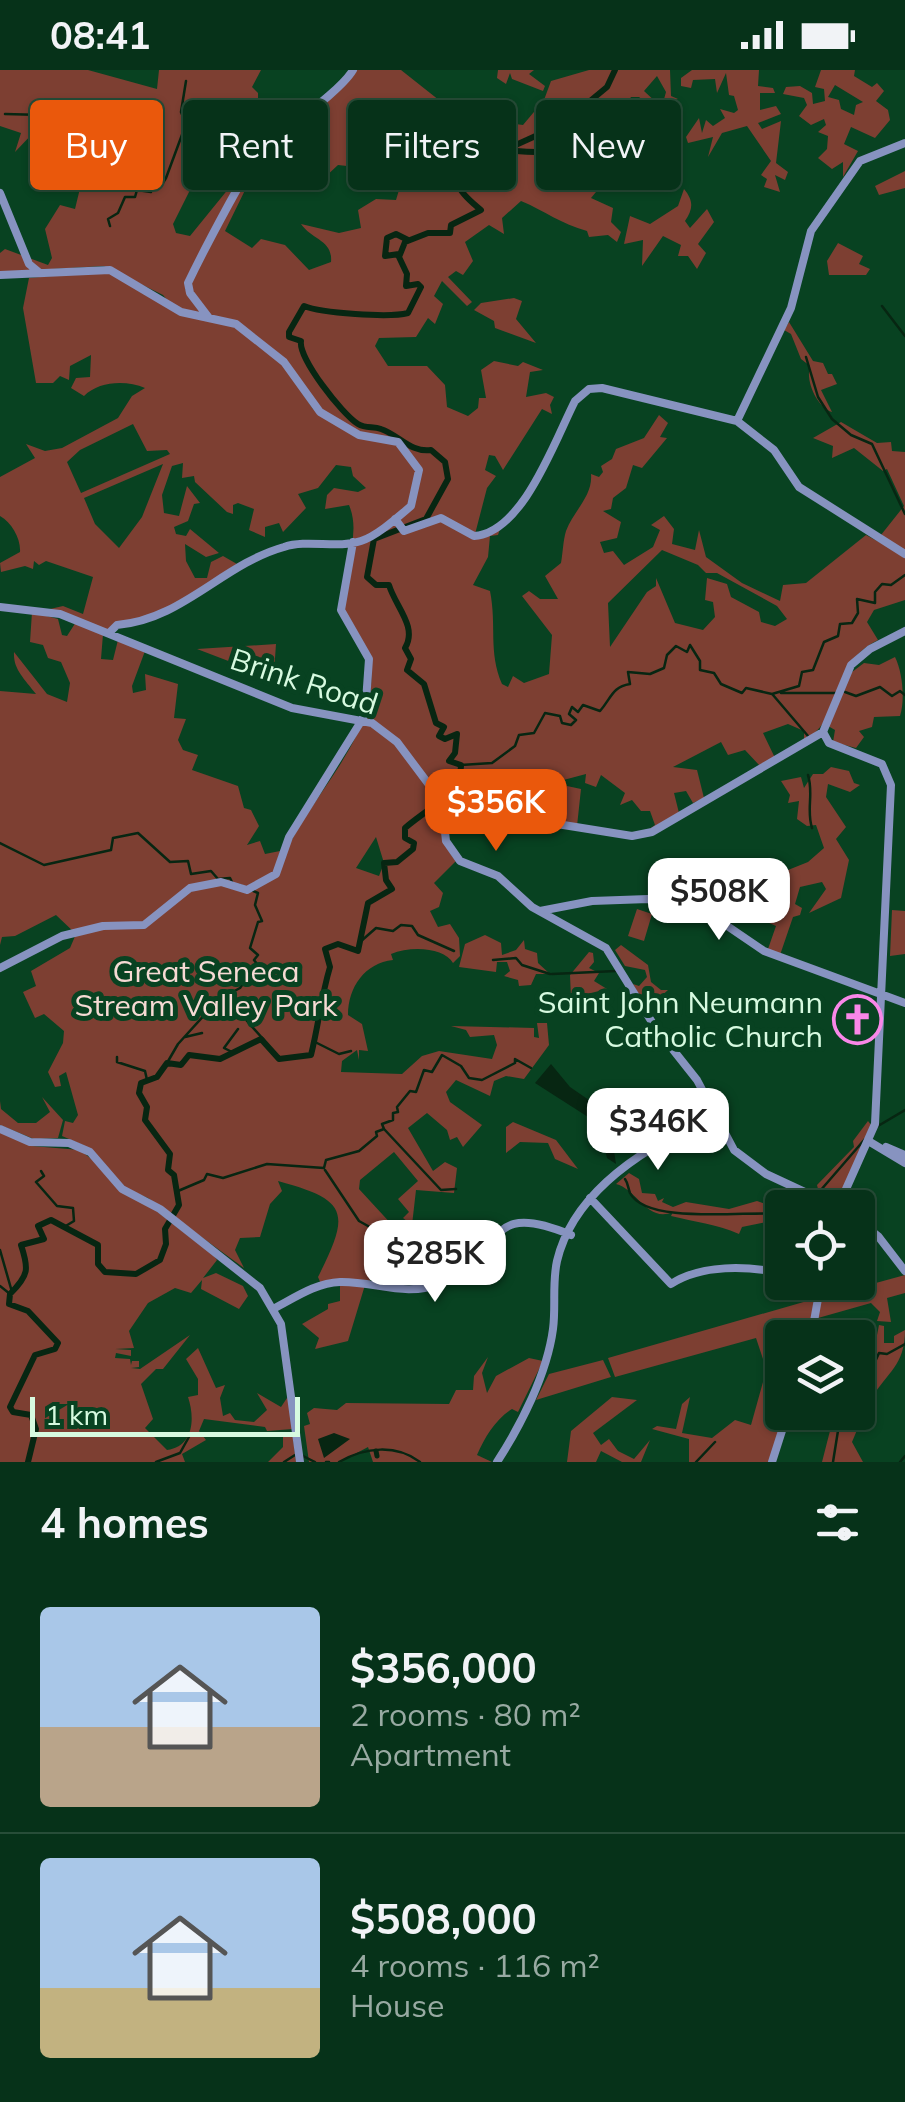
<!DOCTYPE html>
<html lang="en">
<head>
<meta charset="utf-8">
<style>
	:root { --surface:#063219; --page:#143e26; --text:#f1f3f6; --muted:#98aaa2; --line:#274d38; --accent:#ea580c }
	body { margin:0; font-family:Mulish,sans-serif; background:var(--page); color:var(--text); height:100vh; display:flex; flex-direction:column; font-size:38px; white-space:nowrap }
	* { box-sizing:border-box; margin:0 }
	p { font-size:32px; color:var(--muted) }
	.icon { flex:none; width:55px; height:55px; fill:none; stroke:currentColor; stroke-width:2; stroke-linecap:round; stroke-linejoin:round }
	.map { position:relative; height:1392px; overflow:hidden }
	.details { display:flex; flex-direction:column; background:var(--surface); flex:1 }
	.details>* { flex:none }
	.top-card { position:absolute; left:30px; top:30px; width:845px; height:90px; display:flex; gap:20px }
	.controls { position:absolute; left:765px; top:1120px; display:grid; gap:20px }
	.controls a { display:grid; place-items:center; width:110px; height:110px; border-radius:10px; background:var(--surface); box-shadow:0 2px 8px #0004,0 0 0 2px var(--line); font-size:50px }
	.scale { position:absolute; left:30px; bottom:25px; width:270px; box-sizing:border-box; padding-left:10px; border:5px solid #d7fae0; border-top:0; font-size:28px; line-height:35px; white-space:nowrap; color:#d7fae0; -webkit-text-stroke:8px #084221; paint-order:stroke }
	.price { position:absolute; translate:-50% -85px; padding:0 22px; border-radius:20px; background:#fff; color:#222; font-size:32px; line-height:65px; filter:drop-shadow(0 2px 5px #0008) }
	.price::after { content:''; position:absolute; left:50%; top:60px; width:30px; height:22px; margin-left:-15px; background:inherit; clip-path:polygon(0 0,100% 0,50% 100%) }
	.price.active { background:var(--accent); color:#fff }
	ul { padding:0; list-style:none }
	li { display:flex; align-items:center; gap:30px; height:250px; padding:0 40px }
	li+li { border-top:2px solid var(--line) }
	li span { display:grid; place-items:center; flex:none; width:280px; height:200px; border-radius:10px; color:#555 }
	li>.icon { margin-inline-start:auto }
	span .icon { width:120px; height:120px; fill:#fffc; stroke-width:1 }
	li b { font-size:42px }
	h2 { display:flex; justify-content:space-between; align-items:center; height:120px; padding:0 40px; font-size:42px }
	.tag { padding:0 35px; border-radius:10px; background:var(--surface); box-shadow:0 2px 8px #0004,0 0 0 2px var(--line); font-size:35px; line-height:90px }
	.tag.active { background:var(--accent); color:#fff }
	.status { display:flex; justify-content:space-between; align-items:center; height:70px; padding:0 50px; background:var(--surface); direction:ltr }
	.status svg { height:28px; fill:currentColor }
	.map>svg:first-child { display:block }
</style>
</head>
<body>
<div class="status"><b>08:41</b><svg viewBox="0 0 49 12"><path d="M0 12V9h3v3zM5 12V6h3v6zM10 12V3h3v9zM15 12V0h3v12zM26 1h20v11H26zM47 4h2v5h-2z"/></svg></div>
<div class="map">
<svg width="905" height="1392" viewBox="0 0 905 1392">
	<rect width="100%" height="100%" fill="#084221"/>
	<path fill="#7d3f32" fill-rule="evenodd" d="M0,0H88L157,19L159,0H261L252,17L258,23V39L227,58L229,64H237L228,75V105L214,117L193,114L173,154L176,163L190,166L238,107L247,64L243,63L246,55L258,62L299,38L302,41L256,82L200,185L264,83V91L251,108L225,161L252,178L261,169L285,175L309,200L331,192C333,170 312,170 301,154L339,163L361,158L358,140L376,129L396,130L399,120L356,97L338,95L309,122L294,112V104L304,91L290,75C300,36 337,30 355,0H401L449,38L461,40L464,47L523,55L544,30L551,11L589,0H670L671,26L678,29L663,33L666,22L657,6L644,21L658,34L656,40L639,27H631L626,35L633,48L643,43L649,49L663,42L675,64L648,75L658,81L649,85L652,93L666,101L654,110L633,108L631,91L620,92L612,70L607,74L603,90L584,84L578,97L581,103H593L589,112L596,122L591,128L613,138L611,152L621,162L617,172L608,165L589,167L587,161C561,154 545,141 521,131L502,148L504,164L489,155L465,172L473,191L463,205L456,201L448,207L472,232L467,236L442,211L434,226L443,234L435,254L428,248L416,267L379,268L375,276L388,296H427L445,315L447,337L468,346L478,338L479,328H486L481,300L494,291L518,296L523,292L543,300L530,302L526,327L546,323L554,327L550,335L552,344L542,339L503,400L495,386L489,385L485,400L496,406L487,418L474,468L501,456L498,465L490,466L488,487L473,515L490,521C497,557 488,581 502,614L508,617L513,606L524,613L549,604L552,565L522,526L529,521L540,529H558L545,506L561,493C563,482 563,471 566,461C574,440 593,426 591,404L599,407L603,402L601,396L612,389L616,379L644,368L659,345L668,353L660,367L667,368L642,398L633,395L626,418L613,428L611,439L603,441L621,452L617,468L600,472L604,483L613,481L624,495L653,477L660,460L651,455L664,446L674,459L672,474L695,480L699,460L706,487L742,513L780,531L783,515L806,513L866,465L905,486V530L874,540L867,552L878,570C825,597 849,643 804,671V661L788,654L763,663L776,690L760,696L745,680L728,685L721,672L673,697L697,700L704,728L693,733L686,721L674,723L679,743L647,761L655,755L650,741H641L632,730L620,735L625,723L601,705L596,717L585,713L586,704L556,712L558,722L567,716L581,719L577,756L511,744L480,716L468,722L465,736H447L427,716C443,741 436,768 456,791L434,813L443,823L439,837L430,841L438,857L450,854L459,868L460,886L453,893C445,878 412,875 391,884L393,890C365,893 348,917 348,945L362,954L368,981L359,980V990L357,980L342,991L341,1002L402,1004L422,986L439,981L492,989L497,975L494,965L470,967L466,960L451,956L534,958V967L539,968L537,953H547L549,975L524,1009L506,1006L494,1011L490,1026L456,1010L446,1022L450,1032L482,1055L463,1077L457,1067L450,1070L447,1060L427,1043L408,1058L433,1101L445,1092L457,1098L454,1123L416,1120L412,1155L403,1148L409,1142L398,1129L418,1111L394,1082L360,1110L359,1119L406,1170V1180L394,1170L391,1178L366,1174L373,1193L369,1214L340,1209L321,1214L318,1207C351,1142 348,1130 278,1111L282,1121L270,1134L260,1167L240,1168L235,1180L244,1198L148,1128L131,1121L214,1186L217,1190L203,1208L216,1203L243,1216L248,1226L239,1239L201,1219L202,1210L191,1223L175,1218L148,1233L129,1261L134,1278L115,1279L131,1280V1286L116,1283L115,1288L130,1289L131,1295L132,1291H139V1297L131,1298L140,1299L190,1265L163,1299H156L141,1314L153,1349L145,1358L167,1380C194,1376 195,1348 188,1327L198,1325V1309L186,1289L198,1278L216,1318L225,1315L220,1328L223,1346L230,1343L235,1350L254,1352L267,1340L257,1323L281,1337L289,1325L293,1359L267,1361L265,1357L204,1349L199,1361L206,1370L182,1384L185,1392H0V1062L32,1076L80,1080L114,1107L83,1075L62,1066L65,1051L73,1053L78,1045L66,1002L59,1006L61,1016L55,1017L48,1002L63,973L64,961L44,944L35,948L23,922L36,916L31,901L70,878L76,864L56,845L15,866L2,867L0,875V621L36,624C24,608 13,599 14,582L47,624L67,632L70,613L61,592L48,588L43,575L30,572L32,542L58,549L62,565L67,566L76,552L103,564L101,589L113,590L118,570L145,581L132,616L133,623L146,620L145,604L178,614L174,648L186,649L178,670L183,680L198,685L192,700L238,716L244,738L251,740L259,756L247,775L260,771L265,784L280,781L276,795L280,796C304,728 386,664 369,588C365,570 345,558 343,541C336,505 364,471 349,435L325,439L327,425L334,418L358,422L366,418L353,406L351,397L336,395L318,418L298,424L306,438L283,462L279,453L265,457V467L249,460L254,439L238,433L233,435V444L227,442L195,412L194,406L182,408L183,393L172,396L162,425L164,443L179,446L187,416L200,433L194,434L188,451L174,457L176,464L186,466L190,459L219,483L206,487L185,474L186,491L195,508H207L211,492L223,486L237,494L161,544L107,560L50,539L63,536L83,544L93,507L46,491L39,495L34,491L33,499L25,496L1,502L0,493L20,482C21,469 12,453 0,446V407L35,388L26,374L45,381L62,378L118,348L132,326L145,318C126,310 99,311 84,326L71,318L76,308L90,307L91,285L70,296L69,310L60,306L53,313H36L23,238L29,208L108,201L177,243L231,253L281,291L313,339L347,358L313,334L284,290L238,254L210,247L189,219L195,197L185,219L207,247L174,238L163,225L104,196L0,202V183L5,179L48,195L52,188L45,159L60,135L75,139L82,110L98,88L64,81L61,74L34,66L35,61L15,82L21,63L0,56ZM133,354L147,381L167,380L170,384L81,423L67,392L80,380ZM163,394L142,447L119,478L95,454L84,428ZM662,480L698,495L706,503H717L777,536L787,549L775,556L761,552L759,542L731,527L727,514L707,508L705,530L713,532L715,547L703,560L675,553L656,508V516L647,522L610,577L608,533ZM376,767L384,793L379,806L356,798Z
		M498,0H534L529,4L545,16L543,21L512,9L510,3L506,14L497,8Z
		M692,0H759L758,16L773,18L775,23H760V40L776,36L781,44L758,53L762,59L781,51L776,93L788,102L785,110L775,105L780,122L764,117L767,109L761,105L771,91L747,56L722,63L708,87L713,67L688,73L686,67L699,48L702,63L706,50L713,56L725,48L720,39L734,43L738,40L734,26L729,25L726,3L717,23L715,9L693,10L691,18L681,16V8Z
		M821,0H855L854,6L872,17L877,13L884,21L876,31L888,40L890,50L875,68L851,57L844,74L858,81L843,107V92L832,99L818,88L827,79L828,66L818,62L826,55L824,49L811,55L799,46L807,35L804,28L783,24L786,17L800,16L812,23L813,34L825,31L824,19L815,17ZM835,15L863,32L856,35L854,45L841,39L839,30L828,27Z
		M905,101V118L879,125L875,116Z
		M684,119C694,131 693,139 685,151L690,158L707,139L714,152L698,174L706,183L697,199L688,186H678L681,175L663,166L642,196L643,170L624,174L630,146L650,154L678,136Z
		M838,173L863,186L859,194L870,199L866,205H829L827,191Z
		M514,228L522,231L516,249L536,273L495,258L494,251L474,240L481,233Z
		M789,252L813,291L823,293L828,304H832L837,314L821,320L832,342C818,338 805,312 810,296L801,289L791,264L784,260Z
		M841,352L877,373L891,372L892,381L905,382V481L881,465L904,436L887,399L883,401L854,378L832,388L833,376L813,368Z
		M276,574L274,603L255,602L256,591L237,585L231,592L197,579Z
		M895,587C903,603 905,631 900,646L874,647L872,657L859,661L864,667L856,678L833,672L835,660L828,656L848,605L864,593L879,595Z
		M831,697L849,701L854,713L860,715L850,722L828,714L826,727L846,757L836,769L849,790L841,828L809,843L826,819L822,812L800,817L795,834L802,838L800,845L793,847L780,885L768,879L776,856L767,852L770,844L782,848L784,811L778,804L808,792L824,778L816,755L807,756L797,749L799,731L788,733L790,725L781,711L801,707L804,718L813,704H823Z
		M637,839L652,844L644,871L628,866Z
		M892,840L905,841V884L890,886Z
		M485,865L501,873L502,885L516,880L524,870L525,879L537,883L538,893L550,904H536L531,915L519,916L518,910L504,906L510,901L507,892H497L496,902L459,897L465,874Z
		M621,875L648,895L651,912L661,920H668L647,939L633,914L639,916L647,907L645,900L625,896L615,880Z
		M589,882L593,883L594,892L589,898L599,903L594,911L607,919L571,928L570,905Z
		M42,1027L63,1050L58,1068L34,1069L0,1055V1031L1,1039L18,1053H36L50,1042Z
		M868,1051L875,1060L835,1138H782V1149L742,1157L739,1164C716,1154 695,1152 671,1146L673,1142C647,1153 637,1119 616,1114L629,1103L639,1109L642,1123L655,1124L658,1131L664,1128L662,1132L673,1137L686,1132L729,1139L757,1131L774,1137L820,1127L817,1115L854,1077L853,1071Z
		M513,1052L556,1070L578,1099L555,1089L548,1073L520,1072L506,1083V1057Z
		M905,1205V1223L887,1228L891,1252L877,1251L880,1242L871,1233L818,1248L821,1228Z
		M340,1215H365L348,1271L315,1279L319,1268L302,1254L328,1239V1234L340,1231Z
		M814,1229L812,1250L781,1261L774,1297L765,1295L756,1268L615,1307L608,1288Z
		M879,1255L884,1256V1273H894V1266L905,1260C905,1296 887,1302 872,1328C864,1342 858,1358 852,1372L863,1392H822L832,1353L824,1352L821,1343L858,1342V1299L868,1285L871,1265H877Z
		M488,1287L482,1303L487,1323L496,1306L529,1288L543,1291L518,1342L512,1339C495,1350 485,1367 477,1385L492,1392H373L368,1377L340,1392H309L304,1356L310,1354L307,1343L314,1338L337,1340L346,1333L449,1334L456,1320H473L474,1306Z
		M603,1290L611,1307L536,1330L549,1304Z
		M763,1312V1338L786,1345L772,1392H689V1369L652,1359L657,1356L676,1359L682,1334L690,1327L682,1363L712,1368L735,1350L751,1355Z
		M612,1327L637,1330L593,1363L601,1375L609,1369L618,1381L634,1389L650,1370L641,1392H622L601,1381L596,1392H567L571,1361Z
		M283,1367H293L296,1392H268L283,1377Z"/>
	<path fill="#072612" d="M551,994L570,1017L602,1039L600,1045L610,1054L616,1094L607,1088L599,1054L535,1013Z
		M334,1363L350,1369L324,1388L318,1369Z"/>
	<g fill="none" stroke-linecap="round" stroke-linejoin="round">
		<path stroke="#072612" stroke-width="2.5" d="M5,44L43,45L52,51L88,43
			M110,156L108,149L118,143L125,127H135L137,120L151,122L148,117L161,116L166,108L186,54L181,42L186,11
			M882,236L905,266
			M806,287L818,327L832,349L851,365L872,374L905,444
			M845,622L856,626L880,617L892,626L900,621L905,625
			M781,623H837
			M773,625L808,666
			M461,695L492,693L515,676L519,665L534,663L545,643L560,646L562,653L571,655L576,650L569,644L572,637L578,642L583,635L600,641C612,627 612,617 630,614L628,602L650,604L664,598L667,585L676,576L687,582L690,575L700,591V600L714,603L721,614L742,623L746,618L772,624L799,616L802,602L813,600L824,572L838,566L840,554L852,553L858,543L857,529L875,533V522L882,514L891,515L905,505
			M808,705C814,724 806,739 812,758
			M0,773L44,795L111,780L113,768L138,763L170,792L188,791L191,804L211,801L218,809L230,808L232,812
			M360,872L376,858L393,861L401,855L412,856L418,865L454,881
			M493,890L516,888L522,895L550,904
			M552,904L616,901
			M238,929L247,951L264,970
			M185,967L202,963
			M313,971L339,984L351,981
			M234,983L224,978L238,959
			M117,987V992L145,1001L147,1010
			M167,993L178,974L218,930L240,918L257,894L254,890L258,885L250,878L258,852L262,851L255,835L258,823L239,815
			M878,1056L905,1040
			M384,1059L441,1120L456,1119
			M325,1100L359,1151L393,1170
			M41,1101L44,1106L36,1112L57,1136L73,1138L74,1151L64,1157
			M625,1109C628,1113 628,1118 630,1123C647,1156 752,1140 782,1144
			M820,1121L865,1069
			M177,1129L178,1121L204,1110L207,1104L223,1108L267,1094L324,1098L326,1090L359,1081L377,1066L376,1062L384,1059L382,1054L393,1050V1043L398,1042L397,1037L410,1021L416,1022L424,1000L432,1002L442,985L461,996L469,1008L482,1010L515,993V989L531,998
			M797,1138L811,1128
			M0,1180L12,1222
			M0,1216L10,1224
			M858,1314L869,1305L879,1283L887,1284L905,1274
			M303,1386L315,1392
			M156,1392L180,1383L190,1365
			M284,1392L295,1385
			M326,1392H329
			M339,1392C365,1377 396,1374 420,1392
			M696,1392L715,1372
			M833,1392L841,1342
			M900,1392L905,1386"/>
		<path stroke="#072612" stroke-width="5" d="M376,1381L377,1386"/>
		<path stroke="#072612" stroke-width="6" d="M509,78L562,54
			M399,184L385,186L387,168L396,164L408,170
			M28,1392L36,1359L31,1345L13,1342L10,1337L35,1285L55,1279L58,1273L28,1241L9,1234L10,1224C29,1205 29,1199 21,1175L44,1169L38,1156L51,1150L98,1175V1194L105,1202L136,1204L160,1190L166,1174L165,1159L179,1135L174,1105L168,1100L170,1084L145,1050L147,1037L139,1023L141,1013L157,1007L167,993L181,995L189,985L220,989L261,969L279,989L311,985C319,953 321,927 330,897L325,879L338,874L358,881L368,833L392,819L386,810L384,793L397,792L413,779L414,773L405,768V758C424,741 462,722 461,695L449,691L455,683L457,664L445,669L439,666L444,657L436,653L424,614L407,600L411,589L405,578C418,557 395,536 389,515H376L367,507L374,469L426,449L448,409L445,392L431,380C411,383 399,365 381,359C373,356 366,359 358,354C342,344 298,288 301,271L289,267V262L304,236C321,243 389,248 408,243L421,217L418,214L406,216L407,204L399,187L405,172L428,163H450L451,155L481,140C448,113 459,115 467,78L472,74L483,81C505,77 528,85 549,81L560,56L607,17L615,0"/>
		<path stroke="#8793c0" stroke-width="8" d="M0,123L29,194L40,203
			M0,205L110,200L181,242L236,254L284,292L320,342L359,365L398,372L419,400L411,436C398,447 377,466 361,471C337,479 308,469 284,477C223,494 182,550 117,555L109,563
			M209,248L190,223L188,213C199,190 250,90 265,77C286,58 340,22 353,0
			M737,351L791,238L811,161L860,91L905,73
			M395,449L404,461L441,448L474,466C523,463 555,370 575,331L589,319L602,318L737,351L774,380L799,417L905,484
			M0,537L60,544L292,638L372,653L397,672L445,736L632,766L652,762L823,662L851,595L870,579L905,561
			M823,662L829,673L882,694L891,715L875,1054L838,1137
			M442,735L446,771L460,791L498,806L532,837L606,878L655,957L697,1010L734,1080L766,1104L839,1138
			M540,841L592,831L648,829L685,835L717,849L764,881L905,933
			M0,898L62,866L103,856L144,855L190,818L221,812L247,820L276,804L289,767L365,645L369,589L341,540L353,472
			M0,1059L30,1072L69,1073L90,1082L122,1119L160,1139L260,1218L281,1254L300,1392
			M870,1072L905,1093
			M886,1077L905,1085
			M590,1128L671,1214C702,1194 747,1196 782,1203
			M858,1150L878,1166L905,1201
			M275,1238C296,1227 316,1213 340,1212C375,1211 406,1228 441,1213C507,1187 480,1127 571,1165
			M811,1268L821,1212
			M497,1392C521,1355 547,1304 553,1259C556,1237 552,1213 557,1191C574,1119 652,1073 715,1046
			M772,1392L788,1342"/>
	</g>
	<defs>
		<symbol id="church-ring" viewBox="-11 -11 22 22"><circle r="9.5" fill="#084221" stroke="#f987e8" stroke-width="1.5"/><path d="M-1.2-6h2.4v3.5h3.3v2.4h-3.3V6h-2.4V-.1h-3.3v-2.4h3.3Z" fill="#f987e8"/></symbol>
	</defs>
	<g fill-rule="evenodd">
		<use href="#church-ring" x="830" y="922" width="55" height="55"/>
	</g>
	<g text-anchor="middle" stroke-width="10" stroke-linejoin="round" paint-order="stroke">
		<g font-size="30" fill="#d7fae0" stroke="#084221">
			<text transform="translate(304 612) rotate(18)" y="10">Brink Road</text>
		</g>
		<g font-size="30" fill="#f6dad4" stroke="#084221">
			<text x="206" y="912">Great Seneca<tspan x="206" dy="34">Stream Valley Park</tspan></text>
		</g>
		<g font-size="30" fill="#d7fae0" stroke="#084221" text-anchor="end">
			<text x="823" y="943">Saint John Neumann<tspan x="823" dy="34">Catholic Church</tspan></text>
		</g>
	</g>
</svg>
<div class="controls">
<a><svg class="icon" aria-label="locate" viewBox="0 0 24 24"><circle cx="12" cy="12" r="6"/><path d="M12 2v4M12 18v4M2 12h4M18 12h4"/></svg></a>
<a><svg class="icon" aria-label="layers" viewBox="0 0 24 24"><path d="M12 4l9 5-9 5-9-5zM3 14l9 5 9-5"/></svg></a>
</div>
<div class="scale">1 km</div>
<b class="price active" style="left:496px;top:784px">$356K</b>
<b class="price" style="left:719px;top:873px">$508K</b>
<b class="price" style="left:658px;top:1103px">$346K</b>
<b class="price" style="left:435px;top:1235px">$285K</b>
<div class="top-card">
<a class="tag active">Buy</a>
<a class="tag">Rent</a>
<a class="tag">Filters</a>
<a class="tag">New</a>
</div>
</div>
<section class="details">
<h2>4 homes<svg class="icon" aria-label="filters" viewBox="0 0 24 24"><path d="M4 7h16M4 17h16"/><circle cx="9" cy="7" r="2"/><circle cx="15" cy="17" r="2"/></svg></h2>
<ul>
<li><span style="background:linear-gradient(#a9c7e8 60%,#b9a48a 0)"><svg class="icon" aria-label="home" viewBox="0 0 24 24"><path d="M3 11l9-7 9 7M6 9v11h12V9"/></svg></span><div><b>$356,000</b><p>2 rooms · 80 m²</p><p>Apartment</p></div></li>
<li><span style="background:linear-gradient(#a9c7e8 65%,#c2b280 0)"><svg class="icon" aria-label="home" viewBox="0 0 24 24"><path d="M3 11l9-7 9 7M6 9v11h12V9"/></svg></span><div><b>$508,000</b><p>4 rooms · 116 m²</p><p>House</p></div></li>
</ul>
</section>
</body>
</html>
